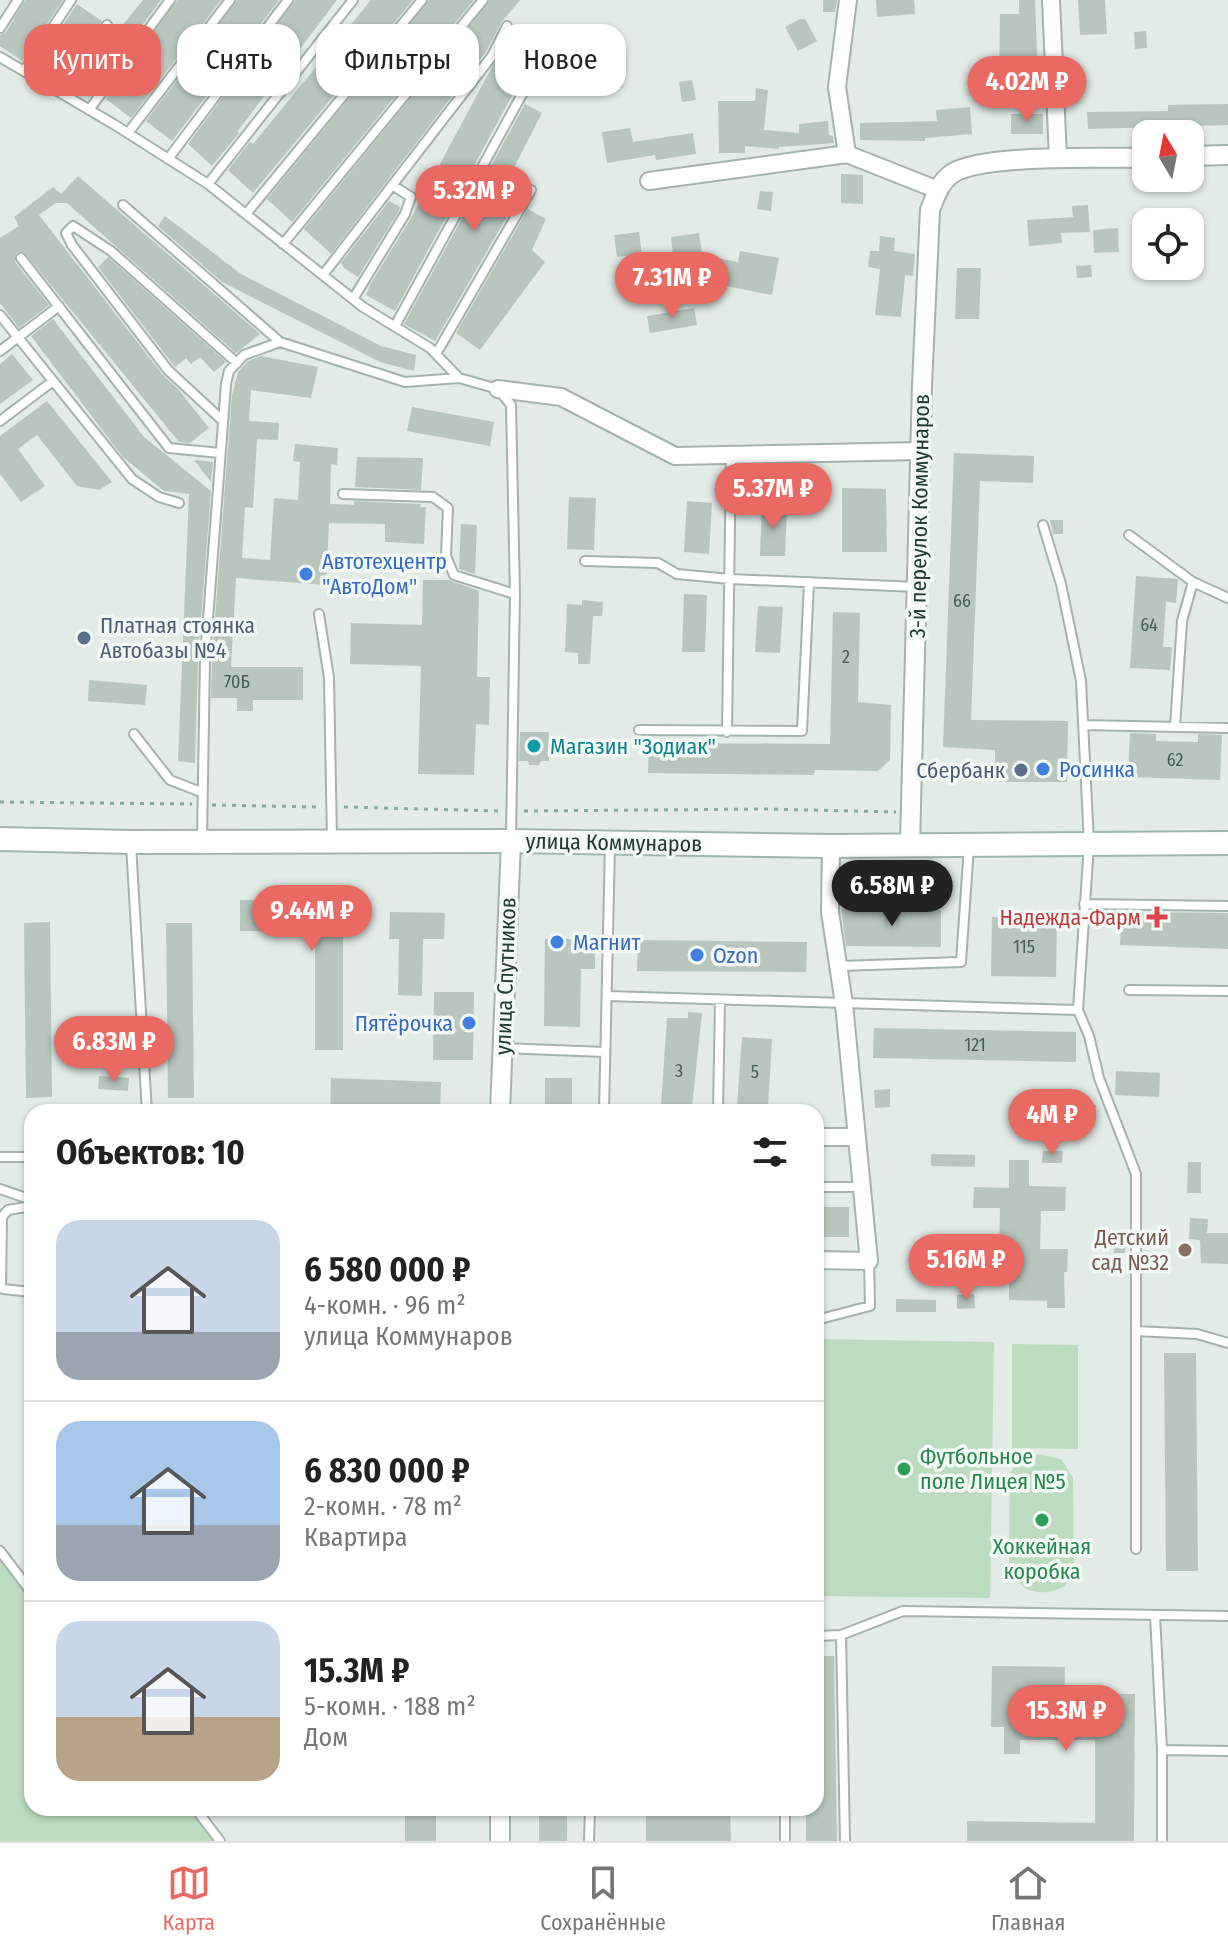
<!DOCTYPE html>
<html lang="ru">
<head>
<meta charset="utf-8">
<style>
	:root { --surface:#fff; --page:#f2f2f2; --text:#222; --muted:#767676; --line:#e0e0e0; --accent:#e96a62 }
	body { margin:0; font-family:"Fira Sans Condensed",sans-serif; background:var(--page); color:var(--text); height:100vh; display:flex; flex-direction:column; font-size:30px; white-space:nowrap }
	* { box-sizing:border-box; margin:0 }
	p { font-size:26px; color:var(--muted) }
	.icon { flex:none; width:44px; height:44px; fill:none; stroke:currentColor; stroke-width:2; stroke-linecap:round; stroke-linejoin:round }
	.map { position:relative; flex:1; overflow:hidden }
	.side { position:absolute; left:24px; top:1104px; width:800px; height:712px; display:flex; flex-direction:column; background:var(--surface); border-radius:24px; box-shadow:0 2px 6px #0004 }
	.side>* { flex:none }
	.hud { position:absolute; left:24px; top:24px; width:800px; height:72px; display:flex; gap:16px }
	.needle { width:52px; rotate:350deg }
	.tools { position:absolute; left:1132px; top:120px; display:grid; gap:16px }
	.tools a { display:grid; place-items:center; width:72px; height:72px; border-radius:16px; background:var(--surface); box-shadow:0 2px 6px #0004; font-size:40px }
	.price { position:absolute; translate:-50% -68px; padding:0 18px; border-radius:28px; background:var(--accent); color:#fff; font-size:26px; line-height:52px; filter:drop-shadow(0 2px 4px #0008) }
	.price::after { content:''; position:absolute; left:50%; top:48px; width:24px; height:18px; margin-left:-12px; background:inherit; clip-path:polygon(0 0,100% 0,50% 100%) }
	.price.current { background:#222; color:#fff }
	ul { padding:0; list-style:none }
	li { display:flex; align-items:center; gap:24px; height:200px; padding:0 32px }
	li+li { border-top:2px solid var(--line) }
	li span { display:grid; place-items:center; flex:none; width:224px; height:160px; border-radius:24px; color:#555 }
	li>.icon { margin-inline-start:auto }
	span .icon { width:96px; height:96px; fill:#fffc; stroke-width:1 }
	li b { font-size:34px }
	h2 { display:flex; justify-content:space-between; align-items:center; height:96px; padding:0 32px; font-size:34px }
	.pill { padding:0 28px; border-radius:24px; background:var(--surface); box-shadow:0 2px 6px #0004; font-size:28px; line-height:72px }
	.pill.current { background:var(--accent); color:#fff }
	.menu { display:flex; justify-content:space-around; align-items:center; height:112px; border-top:2px solid var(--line); background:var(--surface); font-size:22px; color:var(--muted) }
	.menu a { display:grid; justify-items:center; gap:4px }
	.menu .current { color:var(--accent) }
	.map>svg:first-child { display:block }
</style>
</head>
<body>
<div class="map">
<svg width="1228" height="1841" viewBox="0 0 1228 1841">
	<rect width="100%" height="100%" fill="#e2ebe6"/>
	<path fill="#bcdbbf" d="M816,1339L994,1342L990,1598L816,1596Z
		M1012,1344L1078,1345V1449L1012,1448Z
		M1038,1454L1061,1459L1073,1478L1074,1563L1065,1586C1040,1599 1017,1592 1009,1565L1010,1473L1019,1461Z
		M0,1551L32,1593V1808H195L220,1841H0Z"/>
	<path fill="#b8c6be" d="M25,0H63L22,61L0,46V35L6,32Z
		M143,0H161L89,97L75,87L113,28L118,31Z
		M177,0H221L131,118L106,99Z
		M237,0H279L172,141L146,121Z
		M295,0H337L237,132L239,133L212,166L188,144Z
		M371,0H413L253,193L228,170L250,142L253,144Z
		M429,0H474L292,222L267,199Z
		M490,0H520L501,23L486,52L331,254L304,229Z
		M823,0H837L835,12H823Z
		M876,0H914L915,14L877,17Z
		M1019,0H1035L1038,78L999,79L1000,14H1019Z
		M1078,0H1105L1107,34L1080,35Z
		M77,4L102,21L63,80L38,63Z
		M800,19H805L817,41L798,51L785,27Z
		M513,28L526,35L518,49L533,57L395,311L366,295L370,285L411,218Z
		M1146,31L1147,48L1135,49L1134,32Z
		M618,61L622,87L601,91L596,64Z
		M692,80L696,100L682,102L679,82Z
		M756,88L768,90L764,130L799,133V124L828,121L829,135L833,136L834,143L779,147V149L745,146V153H719L718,101H755Z
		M525,104L542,113L512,171L525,178L514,200L516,201L435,341L404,324Z
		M1228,104V125L1088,129L1087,112L1168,111V105Z
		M970,107L972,134L925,138V141L860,140V123L937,121L936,110Z
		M1011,114H1043V134H1011Z
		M630,128L633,142L693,133L696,154L656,160L655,155L607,163L602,132Z
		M841,174L863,175V204L841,203Z
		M78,176L260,334L236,353L67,203H56L39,215L162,374L178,389L209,428L190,443L179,442L24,252L16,253L15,262L49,305L19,328L0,303V238L19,226L14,217L53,187L61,194Z
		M760,191L773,192L771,211L757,209Z
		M389,201L400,207L399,211L358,277L344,268L341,263Z
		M1088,205L1090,232L1061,233L1062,243L1029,246L1027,220L1073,217L1072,206Z
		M528,209L546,219L532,250L545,262L480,350L456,333Z
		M165,216L241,274L381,346L416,355L414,371L380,362L222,282L158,226Z
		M1118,228L1119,252L1094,253L1093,230Z
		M639,232L642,254L617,257L614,235Z
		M699,233L703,260L674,264L671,237Z
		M880,236L895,238L894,251L915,254L913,276L905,275L901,317L875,315L880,269L868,267L870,251H879Z
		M740,251L779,258L772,295L726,286L725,290L706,286L711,257L738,262Z
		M108,257L226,362L214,372L200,357L191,364L186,358L175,367L98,267Z
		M1091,265L1092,277L1077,278L1076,266Z
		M957,268H981L979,319H955Z
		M694,308L697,325L650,333L647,316Z
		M53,319L144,437L211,491L198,658L195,763L178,761L189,494L164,491L122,456L31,336Z
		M12,354L33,380L0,404V364Z
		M261,356L318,367L311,398L251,390L249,421L279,423L278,440L257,439L253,508L245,507L242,558L270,560L274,498L298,500L300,462L293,461L295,444L338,448L337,465L331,464L330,504L354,505V501L421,504L420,507H426L424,544L385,542V524L329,523L326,585L236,578L231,667H303V700H253V711H237V698H211L212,658L232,395L238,372L248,361Z
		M47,401L112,482L99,490L77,486L37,435L18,449L45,486L21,502L0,474V436Z
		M412,407L494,422L490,446L407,431Z
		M954,453L1034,456L1033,483L980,481L971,720L1068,721L1067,782H995V750L943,747Z
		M357,457L423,458L421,490L355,487Z
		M194,460L213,462L211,482Z
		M842,488L886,489L887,552H842Z
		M569,497L596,498L594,550L567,549Z
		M687,501L712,503L709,554L684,552Z
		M762,505L787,506L785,556H760Z
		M1050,520H1063V534H1053Z
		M461,524L477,525L475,574L459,569Z
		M1136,576L1178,579L1176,603L1166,602L1163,647H1172L1170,670L1130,668Z
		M423,580H449L479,591L477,677H490L489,725L476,724L474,775L418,774L421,666L350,664L351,623L422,625Z
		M684,594L707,595L705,652H682Z
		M582,600L603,602L602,616H593L590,664H578V653L565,652L567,604L582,605Z
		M758,606L783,607L780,653L755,652Z
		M833,612L860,613L858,702L891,705L890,760L878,771L815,770L814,775L648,773L649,743L830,744Z
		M89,680L147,685L145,705L88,701Z
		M520,732H549V761H541L539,765H529L528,761H519Z
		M1130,733L1156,734V741L1198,742V734L1222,735L1220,780L1128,777Z
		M240,900L350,901V932H343V1050H315V931H240Z
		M841,909L941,910V947L846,946Z
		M390,912L445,913L444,939H423L422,996L398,995L399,939H389Z
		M1122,912L1228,913V949L1120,945Z
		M992,917L1057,918L1056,977L991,976Z
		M50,922L52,1097L26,1098L24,923Z
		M166,923H192L194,1098H168Z
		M545,939H595V969H581L580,1027L544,1026Z
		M638,940L807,942L806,972L637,971Z
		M434,992H474L473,1060H433Z
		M688,1012L702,1013L692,1107L661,1104L667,1018H688Z
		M874,1028L1076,1032V1062L873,1058Z
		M742,1037L772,1039L768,1107L737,1105Z
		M1116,1071L1160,1073L1159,1097L1115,1095Z
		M99,1076L129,1078L128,1091L98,1089Z
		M331,1078L441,1082L440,1112L330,1111Z
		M545,1078H572V1112H545Z
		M890,1089V1107L875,1108L874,1090Z
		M1082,1103L1096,1105L1094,1119L1080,1118Z
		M1043,1151H1063L1062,1163H1042Z
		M931,1154L975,1155V1167L931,1166Z
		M1009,1160H1029V1186L1066,1187L1065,1211H1041L1040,1249H1068L1067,1272H1064L1065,1308H1047V1301L1009,1300V1272H973L974,1252H999L1000,1208H973L974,1187L1009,1188Z
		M1188,1162H1201V1193H1187Z
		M816,1207H849V1237H816Z
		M1190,1218L1208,1219L1207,1233H1228V1264L1201,1263L1200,1240L1189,1239Z
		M1115,1237L1126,1238L1125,1253H1114Z
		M974,1294L975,1308L957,1309V1295Z
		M896,1299L936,1300V1312H896Z
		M1164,1353H1196L1198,1571H1166Z
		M816,1656H834L837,1841H806V1808H816Z
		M992,1666L1065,1667L1064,1717L1101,1718V1694H1135L1134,1841H967V1821L1095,1823V1740H1020V1754H1004V1727H991Z
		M405,1808H436V1841H405Z
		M539,1808H567V1841H539Z
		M646,1808H730L731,1841H646Z"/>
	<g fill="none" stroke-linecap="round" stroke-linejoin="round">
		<defs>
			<path id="service" d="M0,28L18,0
				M0,57L115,125L208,184L363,307L430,348L459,378L498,389L511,405L515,594L511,837
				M24,71L71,0
				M62,94L107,25
				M89,110L170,0
				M128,133L230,0
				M168,159L288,0
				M208,184L353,0
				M123,205L280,342
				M246,214L422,0
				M283,244L483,0
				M21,258L169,448L220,453
				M323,275L492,56L507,26
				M353,299L405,214L411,197L392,185
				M0,315L132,479L159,497L179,503
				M395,326L526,87
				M0,351L59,306
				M436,354L531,190
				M0,421L53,381
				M223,421L168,370L72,245L66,233L73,226L111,251L237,363
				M343,494L433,497L448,508L446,556L454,575L515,594
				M1043,525L1061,584L1081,681L1089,844L1078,1010L1089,1036L1099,1078L1136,1174V1549
				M1129,535L1193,582L1228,598
				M585,561L658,563L677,574L730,579L917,587
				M319,614L329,678L332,841
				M1083,725L1228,728
				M1175,727L1182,621L1193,582
				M639,730L802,731L809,582
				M727,732L731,455
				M134,734L170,780L201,792
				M202,840L205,658L226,384L229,371L244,355L280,342L405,382L459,378
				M131,845L147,1112
				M1084,904L1228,906
				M839,966L961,962L969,846
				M1129,990L1228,991
				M607,996L1078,1010
				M502,1048L605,1052
				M604,1112L610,844
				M718,1112L720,1000
				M0,1157H32
				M816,1187H861
				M0,1189L32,1200
				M32,1206L8,1210L2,1217L1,1285L3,1289L32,1292
				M816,1320L870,1306L869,1261
				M1136,1331L1197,1334L1228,1343
				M0,1551L32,1593
				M1155,1615L1162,1750
				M841,1635L845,1841
				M816,1636L841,1635L903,1611L1228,1616
				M195,1808L220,1841
				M589,1841L590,1808
				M785,1841V1808
				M1162,1841V1750L1228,1751"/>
			<path id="minor" d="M1051,0L1058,159
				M847,154L837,87L848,0
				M649,181L847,154L938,190
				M498,389L561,397L675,456L920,451
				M816,1137H856
				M816,1260L869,1261L844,1004L830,912L831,846"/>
			<path id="tertiary" d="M1190,156L1228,155
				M910,844L922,385L930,210C935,197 940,181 953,173C984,154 1105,158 1146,158
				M500,1112L511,841
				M500,1808V1841"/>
			<path id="secondary" d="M0,839L131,842L511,841L831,846L1228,843"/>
		</defs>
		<use href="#service" stroke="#a5b3ac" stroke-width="12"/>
		<use href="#minor" stroke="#a5b3ac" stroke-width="20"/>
		<use href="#tertiary" stroke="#a5b3ac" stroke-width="22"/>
		<use href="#secondary" stroke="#a1b6ab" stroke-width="26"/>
		<path stroke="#85ad99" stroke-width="3" stroke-dasharray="4 6" stroke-linecap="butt" d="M0,802L192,804
			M212,805L320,807
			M344,807L500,811
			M524,811L765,809L896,812"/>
		<use href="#service" stroke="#fff" stroke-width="8"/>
		<use href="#minor" stroke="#fff" stroke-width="16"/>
		<use href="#tertiary" stroke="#fff" stroke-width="18"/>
		<use href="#secondary" stroke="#fff" stroke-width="22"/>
	</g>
	<g fill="#3f7fe0" stroke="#f2f8f4" stroke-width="3">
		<circle cx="306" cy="574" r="8"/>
		<circle cx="1043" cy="769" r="8"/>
		<circle cx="557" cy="942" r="8"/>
		<circle cx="697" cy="955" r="8"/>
		<circle cx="469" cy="1023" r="8"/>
	</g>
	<g fill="#5c6f8a" stroke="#f2f8f4" stroke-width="3">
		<circle cx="84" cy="638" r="8"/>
		<circle cx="1021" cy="770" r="8"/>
	</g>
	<circle fill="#0f9aa8" stroke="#f2f8f4" stroke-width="3" cx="534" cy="746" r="8"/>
	<path fill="#e0444e" stroke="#f2f8f4" stroke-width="3" d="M1153 905h8v8h8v8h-8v8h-8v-8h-8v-8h8z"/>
	<circle fill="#8d6e63" stroke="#f2f8f4" stroke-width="3" cx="1185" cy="1250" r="8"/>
	<g fill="#2e9e5b" stroke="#f2f8f4" stroke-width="3">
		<circle cx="904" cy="1469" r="8"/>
		<circle cx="1042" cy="1520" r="8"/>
	</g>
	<g text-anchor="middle" stroke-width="7" stroke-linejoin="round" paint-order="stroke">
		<g font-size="18" fill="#485e54">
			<text x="962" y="607">66</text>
			<text x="1149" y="631">64</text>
			<text x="846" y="663">2</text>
			<text x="237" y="688">70Б</text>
			<text x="1175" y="766">62</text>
			<text x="1024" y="953">115</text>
			<text x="975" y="1051">121</text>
			<text x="679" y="1077">3</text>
			<text x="755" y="1078">5</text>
		</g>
		<g font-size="22" fill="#233b30" stroke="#f2f8f4">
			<text transform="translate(919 516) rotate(-89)" y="8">3-й переулок Коммунаров</text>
			<text transform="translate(614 842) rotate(1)" y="8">улица Коммунаров</text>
			<text transform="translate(505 976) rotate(-88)" y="8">улица Спутников</text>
		</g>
		<g font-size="22" fill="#366cbe" stroke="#f2f8f4" text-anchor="start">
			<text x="322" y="569">Автотехцентр<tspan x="322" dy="25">"АвтоДом"</tspan></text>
			<text x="1059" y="777">Росинка</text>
			<text x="573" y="950">Магнит</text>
			<text x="713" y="963">Ozon</text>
			<text x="453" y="1031" text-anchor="end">Пятёрочка</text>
		</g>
		<g font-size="22" fill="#4e5e75" stroke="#f2f8f4" text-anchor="start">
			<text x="100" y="633">Платная стоянка<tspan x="100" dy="25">Автобазы №4</tspan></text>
			<text x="1005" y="778" text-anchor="end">Сбербанк</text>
		</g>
		<g font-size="22" fill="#0d838f" stroke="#f2f8f4" text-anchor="start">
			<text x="550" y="754">Магазин "Зодиак"</text>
		</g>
		<g font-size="22" fill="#be3a42" stroke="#f2f8f4" text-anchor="end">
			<text x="1141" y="925">Надежда-Фарм</text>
		</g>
		<g font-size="22" fill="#785e54" stroke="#f2f8f4" text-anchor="end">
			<text x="1169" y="1245">Детский<tspan x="1169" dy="25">сад №32</tspan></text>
		</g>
		<g font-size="22" fill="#27864d" stroke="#f2f8f4" text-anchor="start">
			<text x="920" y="1464">Футбольное<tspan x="920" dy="25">поле Лицея №5</tspan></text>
			<text x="1042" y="1554" text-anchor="middle">Хоккейная<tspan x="1042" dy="25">коробка</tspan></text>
		</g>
	</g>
</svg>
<div class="tools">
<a><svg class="needle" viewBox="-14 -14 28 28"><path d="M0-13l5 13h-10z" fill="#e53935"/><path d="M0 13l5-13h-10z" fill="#767676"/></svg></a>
<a><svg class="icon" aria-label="locate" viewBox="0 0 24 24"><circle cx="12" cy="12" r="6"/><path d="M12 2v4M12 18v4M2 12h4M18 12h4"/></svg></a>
</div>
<b class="price" style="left:1027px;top:124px">4.02M ₽</b>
<b class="price" style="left:474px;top:233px">5.32M ₽</b>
<b class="price" style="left:672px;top:320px">7.31M ₽</b>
<b class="price" style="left:773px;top:531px">5.37M ₽</b>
<b class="price current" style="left:892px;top:928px">6.58M ₽</b>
<b class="price" style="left:312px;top:953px">9.44M ₽</b>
<b class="price" style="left:114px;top:1084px">6.83M ₽</b>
<b class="price" style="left:1052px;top:1157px">4M ₽</b>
<b class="price" style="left:966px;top:1302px">5.16M ₽</b>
<b class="price" style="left:1066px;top:1753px">15.3M ₽</b>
<div class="hud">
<a class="pill current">Купить</a>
<a class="pill">Снять</a>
<a class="pill">Фильтры</a>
<a class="pill">Новое</a>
</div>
<section class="side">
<h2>Объектов: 10<svg class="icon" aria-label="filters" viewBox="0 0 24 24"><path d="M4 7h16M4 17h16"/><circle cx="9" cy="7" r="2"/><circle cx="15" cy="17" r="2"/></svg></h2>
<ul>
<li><span style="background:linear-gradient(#c9d6e8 70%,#9aa5b1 0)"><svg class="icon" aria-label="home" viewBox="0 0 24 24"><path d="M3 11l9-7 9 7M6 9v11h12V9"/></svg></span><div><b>6 580 000 ₽</b><p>4-комн. · 96 m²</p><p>улица Коммунаров</p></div></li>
<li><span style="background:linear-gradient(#a9c7e8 65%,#9aa5b1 0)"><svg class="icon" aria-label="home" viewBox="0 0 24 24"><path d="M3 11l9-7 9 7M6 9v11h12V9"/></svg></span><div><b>6 830 000 ₽</b><p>2-комн. · 78 m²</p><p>Квартира</p></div></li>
<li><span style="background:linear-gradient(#c9d6e8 60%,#b9a48a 0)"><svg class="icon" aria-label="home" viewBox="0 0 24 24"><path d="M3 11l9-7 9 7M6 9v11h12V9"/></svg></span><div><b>15.3M ₽</b><p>5-комн. · 188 m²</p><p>Дом</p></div></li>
</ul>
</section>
</div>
<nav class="menu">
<a class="current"><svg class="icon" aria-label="map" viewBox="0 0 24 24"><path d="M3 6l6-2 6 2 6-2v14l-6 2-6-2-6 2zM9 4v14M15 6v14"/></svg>Карта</a>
<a><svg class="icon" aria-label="saved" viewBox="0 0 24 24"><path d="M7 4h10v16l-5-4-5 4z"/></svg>Сохранённые</a>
<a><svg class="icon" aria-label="home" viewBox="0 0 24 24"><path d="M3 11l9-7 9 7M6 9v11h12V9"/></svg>Главная</a>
</nav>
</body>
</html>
